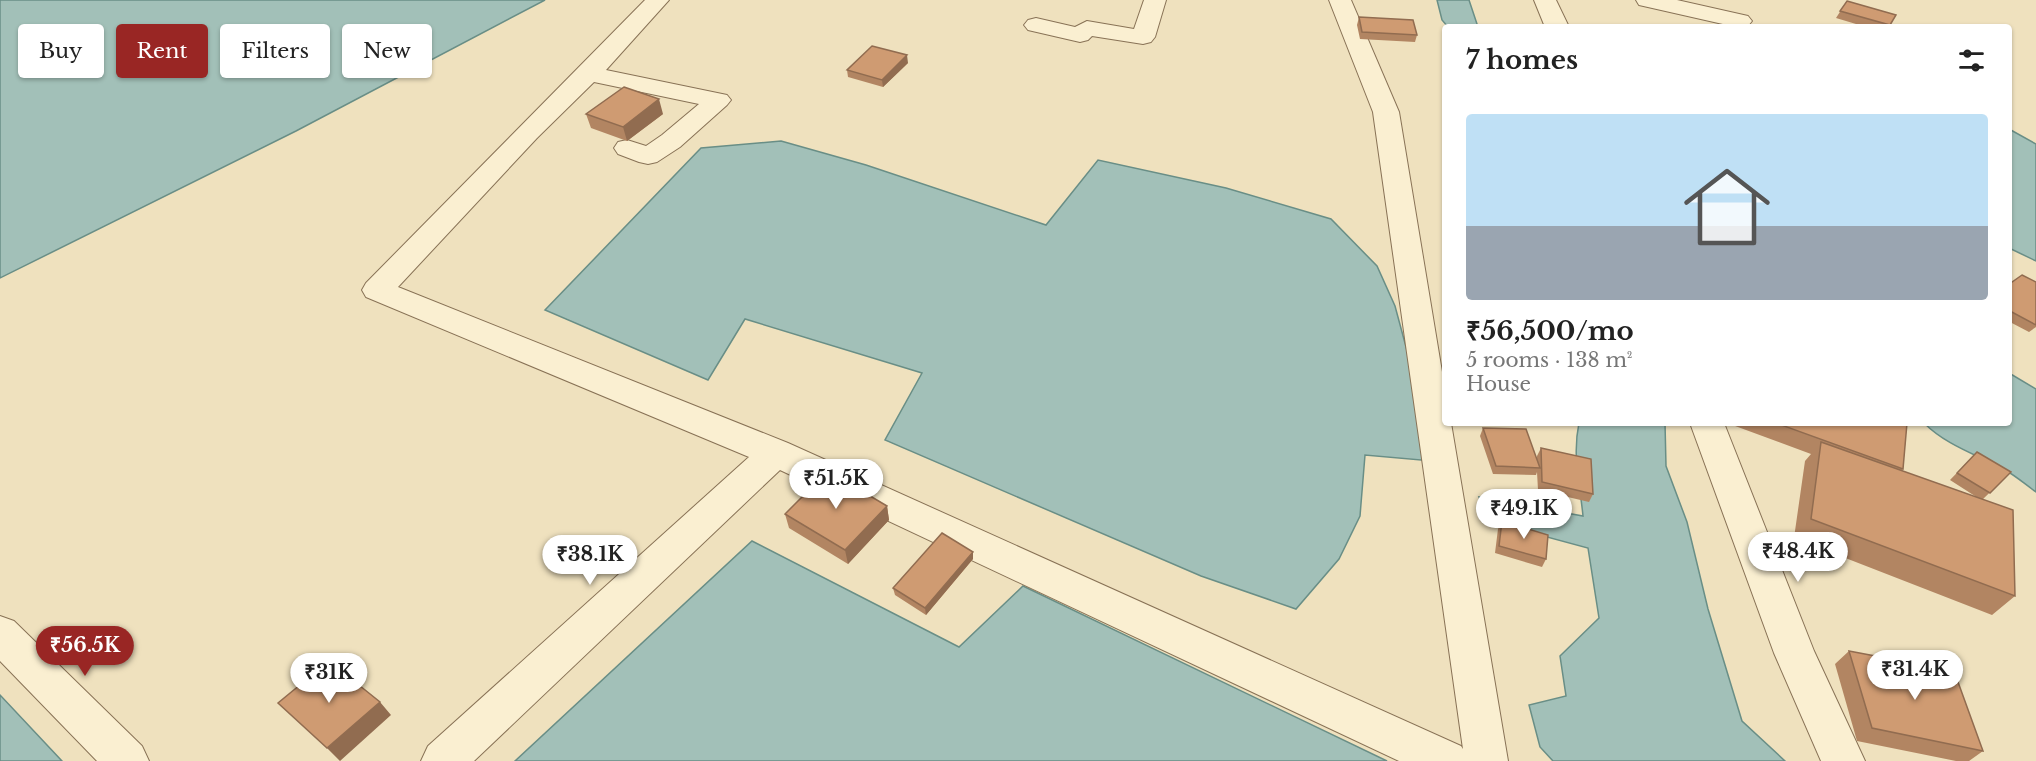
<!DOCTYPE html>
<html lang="en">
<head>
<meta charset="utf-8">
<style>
	:root { --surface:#fff; --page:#f6f6f6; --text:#222; --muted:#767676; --accent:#992624 }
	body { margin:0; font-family:"Libre Baskerville",serif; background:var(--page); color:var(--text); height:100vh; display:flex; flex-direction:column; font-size:22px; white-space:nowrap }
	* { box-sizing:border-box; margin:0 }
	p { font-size:20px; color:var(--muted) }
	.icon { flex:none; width:33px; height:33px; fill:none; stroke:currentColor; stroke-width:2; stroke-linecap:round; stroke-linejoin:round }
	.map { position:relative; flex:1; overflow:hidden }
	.sheet { position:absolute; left:1442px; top:24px; width:570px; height:402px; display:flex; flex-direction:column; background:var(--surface); border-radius:6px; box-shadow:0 2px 4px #0004 }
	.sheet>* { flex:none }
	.top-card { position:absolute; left:18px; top:24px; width:570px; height:54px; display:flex; gap:12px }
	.price { position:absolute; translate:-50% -51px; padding:0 14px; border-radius:21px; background:#fff; color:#222; font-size:20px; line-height:39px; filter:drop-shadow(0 2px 3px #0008) }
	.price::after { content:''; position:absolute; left:50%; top:36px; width:18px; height:14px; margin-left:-9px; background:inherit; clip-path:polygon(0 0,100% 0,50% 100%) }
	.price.current { background:var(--accent); color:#fff }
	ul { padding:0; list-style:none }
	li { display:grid; align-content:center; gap:12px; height:318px; padding:0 24px }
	li span { display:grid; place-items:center; height:186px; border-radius:6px; color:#555 }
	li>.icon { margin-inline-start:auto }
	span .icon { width:108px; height:108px; fill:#fffc; stroke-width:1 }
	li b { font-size:26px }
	h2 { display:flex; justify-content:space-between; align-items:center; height:72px; padding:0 24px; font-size:26px }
	.chip { padding:0 21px; border-radius:6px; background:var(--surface); box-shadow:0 2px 4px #0004; font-size:21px; line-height:54px }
	.chip.current { background:var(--accent); color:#fff }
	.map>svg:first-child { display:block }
</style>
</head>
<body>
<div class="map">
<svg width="2036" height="761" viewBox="0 0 2036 761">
	<rect width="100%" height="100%" fill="#efe1be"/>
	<path fill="#a2c0b8" stroke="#698e86" stroke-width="1.5" d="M0,0H545L296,131L0,278Z
		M1437,0H1469L1478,27H1448L1442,20Z
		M2009,129L2036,144V261L2009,248Z
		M781,141L866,165L1046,225L1098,160L1226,188L1331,219L1377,266L1395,306L1427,425L1432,461L1365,455L1360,516L1339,559L1296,609L1201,576L885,440L922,373L745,319L708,380L545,310L701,148Z
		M2009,373L2036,389V492C2026,485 2016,476 2005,470C1978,455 1947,446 1924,423H2008Z
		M1579,423H1665L1666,466L1687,522L1708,609L1742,721L1785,761H1553L1540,747L1529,705L1566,696L1560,656L1599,618L1588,548L1488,521L1479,497L1583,516C1580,484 1572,456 1579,423Z
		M752,541L959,647L1023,586L1387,761H515Z
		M0,695L62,761H0Z"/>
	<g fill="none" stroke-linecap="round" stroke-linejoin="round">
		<defs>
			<path id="minor" d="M645,0H669L606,70L727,95L731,100L727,105L680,147L657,162L648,164L639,162L618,154L614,148L618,142L627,140L646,146L662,135L699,104L594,82L537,138L398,287L788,443L1461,746L1463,749L1373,112L1329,0H1351L1399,112L1444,384V423H1451L1508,761H1399L780,470L474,761H421L428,746L749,457L366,297L362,290L366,283Z
				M1144,0H1166L1155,37L1151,42L1143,44L1092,36L1088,40L1080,42L1028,30L1024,25L1028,20L1036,18L1075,27L1087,21L1134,29Z
				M1534,0H1556L1569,27H1545Z
				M1636,0H1677L1748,16L1752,21L1748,26L1736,27L1639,5Z
				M1690,423H1724L1814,651L1865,761H1821L1774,653Z
				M0,616L14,621L142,746L149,761H97L0,661Z"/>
		</defs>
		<use href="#minor" stroke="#887256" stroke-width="2"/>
		<use href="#minor" fill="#faefd1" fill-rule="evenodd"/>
	</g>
	<path fill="#b28562" d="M1847,1L1896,15L1889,27H1866L1836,18Z
		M1359,17L1417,35L1415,42L1360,39L1357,25Z
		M908,63L883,87L848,77L847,70Z
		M586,114H663L627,141L591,128Z
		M2036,282V327L2029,332L2008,321V285Z
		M1727,423H1907L1903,469L1902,471L1978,498L1950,480L1977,452L2011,472L1983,499L2015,596L1992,615L1794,538L1805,461L1811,454Z
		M1483,428L1537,461V456L1541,448L1593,494L1589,502L1538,490L1537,472L1536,475L1493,474L1480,436Z
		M887,506L889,520L848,564L789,528L785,514Z
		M1502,521L1546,559L1542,567L1495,553L1498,529Z
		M973,559L926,615L895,595L893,588Z
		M1849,651L1983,751L1969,761H1956L1857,741L1835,664Z"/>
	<path fill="#916c50" d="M907,55L908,63L883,87L882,80Z
		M659,99L663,114L627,141L623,127Z
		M887,506L889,520L848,564L845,550Z
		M973,552V559L926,615L925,608Z
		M380,702L391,715L340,761L327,748Z"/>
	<path fill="#cf9b72" stroke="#916c50" stroke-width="1.5" d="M1847,1L1896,15L1890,25L1840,11Z
		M1359,17L1413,20L1417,35L1362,32Z
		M872,46L907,55L882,80L847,70Z
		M624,87L659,99L623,127L586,114Z
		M2022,275L2036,282V325L2008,310V285Z
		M1776,423H1907L1903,469Z
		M1483,428L1526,429L1540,468L1496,466Z
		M1821,442L2013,510L2015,596L1811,519Z
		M1541,448L1591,459L1593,494L1542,482Z
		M1977,452L2011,472L1990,493L1957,473Z
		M828,471L887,506L845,550L785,514Z
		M1502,521L1548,535L1546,559L1499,546Z
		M942,533L973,552L925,608L893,588Z
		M1849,651L1954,671L1983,751L1872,728Z
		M329,661L380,702L327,748L278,703Z"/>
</svg>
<b class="price" style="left:836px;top:510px">₹51.5K</b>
<b class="price" style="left:1524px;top:540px">₹49.1K</b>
<b class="price" style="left:1798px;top:583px">₹48.4K</b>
<b class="price" style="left:590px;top:586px">₹38.1K</b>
<b class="price current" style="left:85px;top:677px">₹56.5K</b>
<b class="price" style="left:1915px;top:701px">₹31.4K</b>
<b class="price" style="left:329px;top:704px">₹31K</b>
<div class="top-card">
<a class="chip">Buy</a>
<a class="chip current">Rent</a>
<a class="chip">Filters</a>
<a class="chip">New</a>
</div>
<section class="sheet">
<h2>7 homes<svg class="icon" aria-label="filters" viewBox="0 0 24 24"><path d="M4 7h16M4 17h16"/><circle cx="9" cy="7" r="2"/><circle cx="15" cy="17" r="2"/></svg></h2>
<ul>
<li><span style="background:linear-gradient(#bfe0f5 60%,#9aa5b1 0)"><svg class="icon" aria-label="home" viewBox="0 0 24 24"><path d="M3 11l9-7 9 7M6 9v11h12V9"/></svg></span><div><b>₹56,500/mo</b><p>5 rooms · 138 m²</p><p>House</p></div></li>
</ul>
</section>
</div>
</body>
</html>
